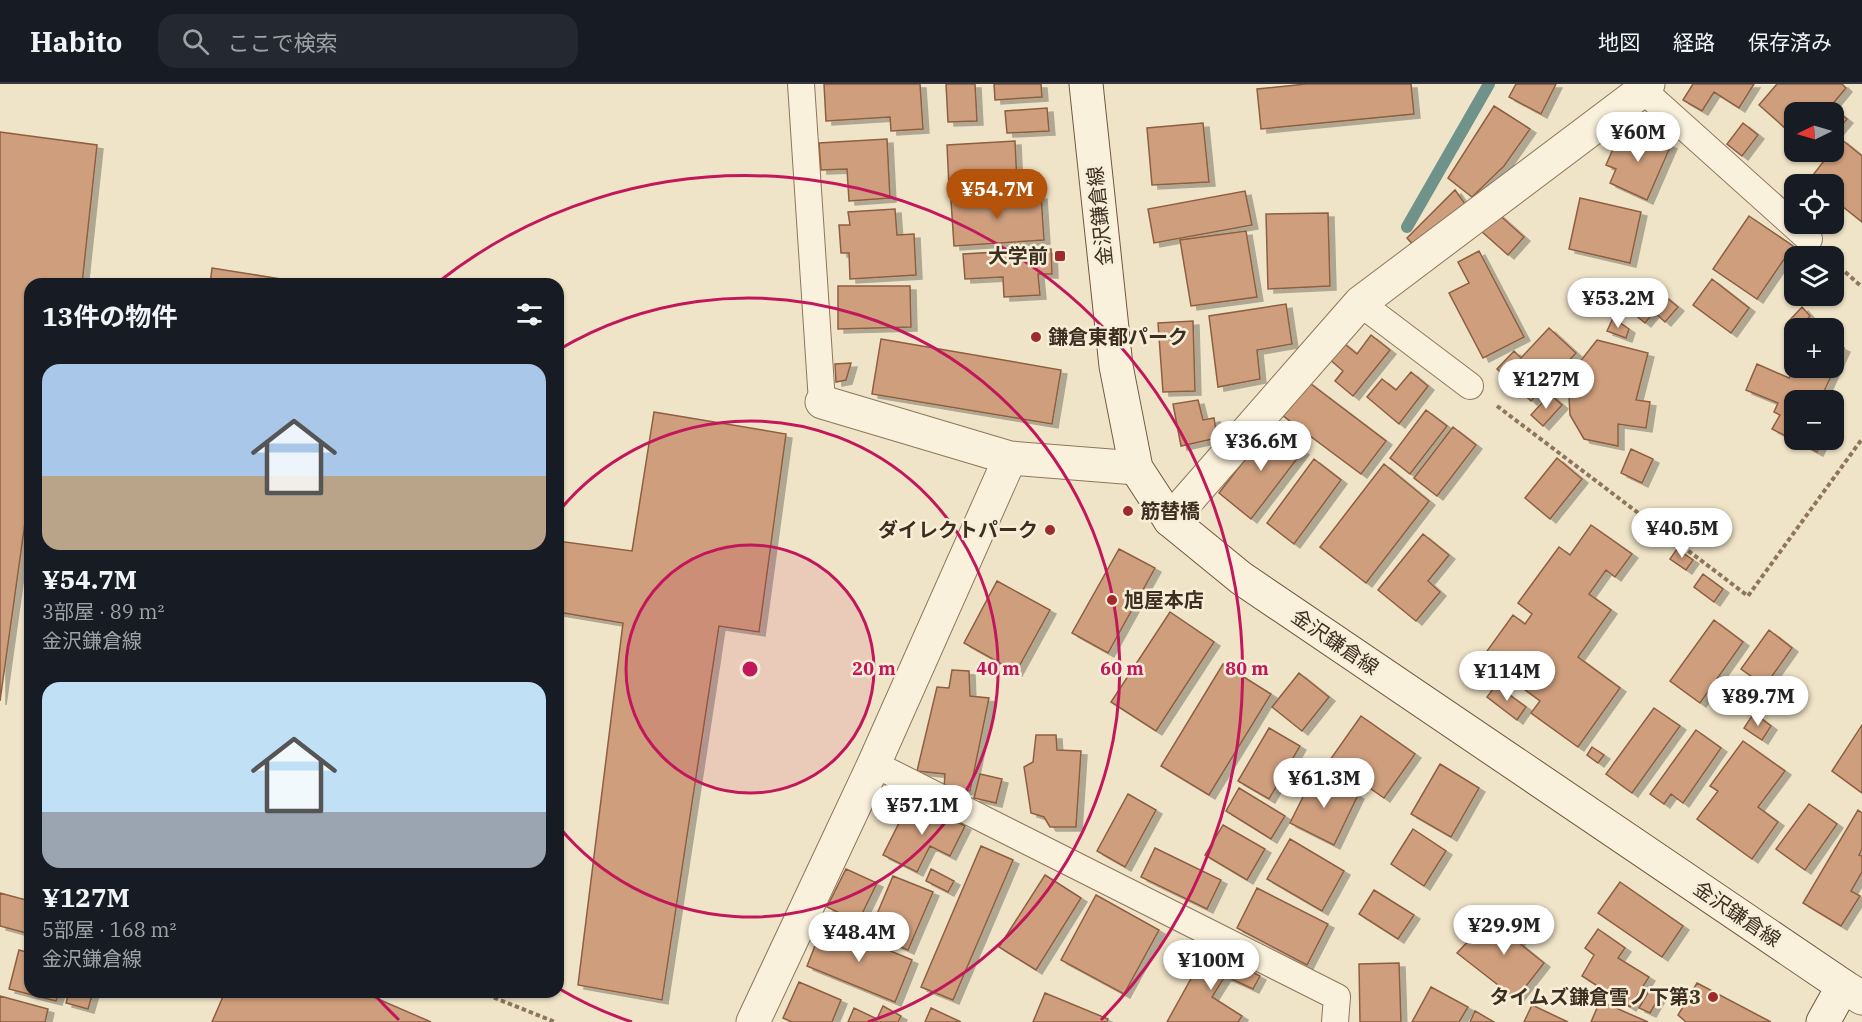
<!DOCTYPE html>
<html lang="ja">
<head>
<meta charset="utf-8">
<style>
	:root { --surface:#171b24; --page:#242831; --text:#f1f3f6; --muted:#9ea1a6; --line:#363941; --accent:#b45309 }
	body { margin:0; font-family:"IBM Plex Serif","Noto Sans JP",serif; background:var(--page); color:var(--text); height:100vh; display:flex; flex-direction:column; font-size:22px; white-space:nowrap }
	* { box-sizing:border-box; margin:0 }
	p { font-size:20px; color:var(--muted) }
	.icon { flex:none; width:33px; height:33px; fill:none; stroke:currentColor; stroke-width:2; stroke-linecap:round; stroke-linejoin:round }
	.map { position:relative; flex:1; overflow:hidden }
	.sheet { position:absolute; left:24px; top:194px; width:540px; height:720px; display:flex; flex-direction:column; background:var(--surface); border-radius:18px; box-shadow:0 2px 4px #0004 }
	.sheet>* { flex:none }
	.needle { width:39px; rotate:265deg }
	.fabs { position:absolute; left:1784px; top:18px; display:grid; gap:12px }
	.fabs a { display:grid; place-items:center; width:60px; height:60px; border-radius:12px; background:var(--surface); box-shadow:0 2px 4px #0004; font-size:30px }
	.price { position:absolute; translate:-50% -51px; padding:0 14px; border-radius:21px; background:#fff; color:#222; font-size:20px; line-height:39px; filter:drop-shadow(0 2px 3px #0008) }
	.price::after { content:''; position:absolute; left:50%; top:36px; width:18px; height:14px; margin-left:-9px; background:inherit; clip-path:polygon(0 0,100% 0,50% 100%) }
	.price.on { background:var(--accent); color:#fff }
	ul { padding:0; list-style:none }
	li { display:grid; align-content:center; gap:12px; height:318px; padding:0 18px }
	li span { display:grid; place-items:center; height:186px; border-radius:18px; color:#555 }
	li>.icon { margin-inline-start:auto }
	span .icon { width:108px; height:108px; fill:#fffc; stroke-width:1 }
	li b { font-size:26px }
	h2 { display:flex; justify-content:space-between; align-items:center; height:72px; padding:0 18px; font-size:26px }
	header { display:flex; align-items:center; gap:36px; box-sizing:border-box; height:84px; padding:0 30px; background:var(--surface); border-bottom:2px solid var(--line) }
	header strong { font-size:28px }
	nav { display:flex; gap:33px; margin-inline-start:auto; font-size:21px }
	.search { width:420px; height:54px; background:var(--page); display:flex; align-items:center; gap:15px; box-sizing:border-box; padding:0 21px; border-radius:18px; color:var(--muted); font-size:22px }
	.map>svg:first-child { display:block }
</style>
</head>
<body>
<header>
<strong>Habito</strong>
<div class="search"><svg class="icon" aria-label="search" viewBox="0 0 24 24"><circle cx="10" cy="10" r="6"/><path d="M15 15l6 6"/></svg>ここで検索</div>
<nav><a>地図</a><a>経路</a><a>保存済み</a></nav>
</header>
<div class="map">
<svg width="1862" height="938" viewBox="0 0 1862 938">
	<defs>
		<filter id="shadow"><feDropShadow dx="6" dy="4" stdDeviation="0" flood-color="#0004"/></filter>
	</defs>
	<rect width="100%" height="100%" fill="#f0e4c8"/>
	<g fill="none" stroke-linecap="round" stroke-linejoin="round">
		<path stroke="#6f938a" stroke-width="12" d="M1407,143L1489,0"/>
	</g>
	<path fill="#cf9f7d" stroke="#8d5f41" stroke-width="1.5" filter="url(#shadow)" d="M824,0H920L923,45L891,47L890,33L826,37Z
		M946,0H975L977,37L948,38Z
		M994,0H1041L1042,13L995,16Z
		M1306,0H1411L1414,30L1261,45L1257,5Z
		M1516,0H1556L1541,30L1509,13Z
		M1693,0H1754L1739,24L1714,8L1702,27L1683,16Z
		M1777,0H1842L1846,4L1831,22L1847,35L1833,52V28H1794V52L1759,21Z
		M1494,22L1530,45L1504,82L1472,113L1448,94Z
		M1047,24L1049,47L1007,49L1005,27Z
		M1203,39L1209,98L1152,101L1147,44Z
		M1743,39L1758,51L1742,72L1727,60Z
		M1635,45L1671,61L1647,116L1610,99L1616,85L1606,81L1616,58L1627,62Z
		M0,48L97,61L82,200H30V403L0,617Z
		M887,55L890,114L849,117L847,85L821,86L819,59Z
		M1841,55L1862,72V138L1833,115V100H1815L1809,96L1831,68H1833V65Z
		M1015,57L1017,99L949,103L947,61Z
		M1455,106L1468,124L1416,164L1407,154Z
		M1245,107L1252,141L1154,159L1148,125Z
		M1041,111L1044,156L954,162L951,116Z
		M1580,114L1641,128L1630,179L1569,165Z
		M895,125L897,151L914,150L916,191L850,195L849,169H841L839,141H850L848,128Z
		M1496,128L1524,153L1508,171L1481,147Z
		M1328,129L1330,202L1268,205L1266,130Z
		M1749,132L1793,162L1757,215L1713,185Z
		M1246,147L1257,213L1191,222L1180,156Z
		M1051,165L1052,190H1038L1040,211L1004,213L1003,193L965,195L963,170Z
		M1479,167L1524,253L1483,274L1449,209L1469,199L1458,178Z
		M212,184L293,197V200H210Z
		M1712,195L1749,224L1731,249L1693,221Z
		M1632,198L1643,208L1650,200L1678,223L1665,238L1654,228L1645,239L1617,216Z
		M838,202H910L911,243L838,245Z
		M1286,220L1292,260L1257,266L1260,295L1218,303L1209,232Z
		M1802,223L1810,232L1799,244H1795L1788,238Z
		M1613,234L1629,245L1626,254L1607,247Z
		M1193,237L1195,307L1163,308L1158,239Z
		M1549,244L1576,269L1531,317L1497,285L1514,267L1521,274Z
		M1371,251L1390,266L1353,312L1335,297L1343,287L1328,274L1341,257L1357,270Z
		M881,255L1061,286L1052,340L872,310Z
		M1597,256L1648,269L1636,316L1650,318L1646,344L1618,340V362L1584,355L1570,331L1568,293Z
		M1833,259L1844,264L1820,316H1794V356H1823L1817,368L1772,345L1780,331L1774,328L1778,319L1746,306L1757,280L1789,294L1794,284H1833Z
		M851,279L846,296L836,298L835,280Z
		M1411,288L1428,302L1399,340L1367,313L1382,295L1396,306Z
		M1307,297L1386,357L1361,390L1282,331Z
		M1550,310L1562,321L1543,342L1531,331Z
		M1198,316L1203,336L1214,334L1217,354L1181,362L1173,320Z
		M1426,326L1447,342L1410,390L1390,374Z
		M654,328L786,350L759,548L719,542L662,916L578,901L623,539L558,528V457L632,467Z
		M1271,342L1303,367L1251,435L1219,409Z
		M1453,343L1476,361L1437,412L1414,394Z
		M1631,365L1653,375L1642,399L1621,389Z
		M1557,374L1582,395L1550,435L1525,414Z
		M1314,375L1341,396L1294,460L1267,439Z
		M1384,380L1429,417L1366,499L1320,463Z
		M1591,441L1632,470L1615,493L1606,486L1589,510L1611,526L1578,573L1620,604L1578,663L1531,629L1540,617L1482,574L1513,531L1525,540L1532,530L1518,519L1559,463L1570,471Z
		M1423,450L1449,471L1428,497L1440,508L1416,537L1378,506Z
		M1119,465L1155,484L1108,569L1072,549Z
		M1677,465L1693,476L1686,486L1670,475Z
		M1703,490L1723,505L1714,518L1694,503Z
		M997,497L1050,526L1016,588L964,559Z
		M1170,528L1214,558L1156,647L1111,618Z
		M1714,536L1743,558L1700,619L1670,597Z
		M1769,546L1792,564L1765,602L1741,585Z
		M1223,580L1271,610L1209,711L1161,682Z
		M952,586L969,587L970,612L989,614L970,707L944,704L945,690L917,687L937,603L949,604Z
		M1299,589L1329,613L1302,647L1272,623Z
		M1496,601L1526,623L1517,636L1487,613Z
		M1654,624L1680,642L1632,709L1606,690Z
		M1754,629L1771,642L1762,656L1744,644Z
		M1361,632L1415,670L1384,714L1330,676Z
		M1862,641V709L1832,687Z
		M1269,644L1300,662L1269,715L1238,697Z
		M1696,646L1721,664L1683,719L1671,710L1664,720L1650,710Z
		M1036,651H1056L1057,666L1081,667L1076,743H1050L1044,733L1031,729L1024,683L1033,678Z
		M1743,657L1785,687L1758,723L1778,738L1752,775L1697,735L1718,707L1710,702Z
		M1592,663L1604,671L1598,679L1587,671Z
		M1440,680L1479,704L1451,753L1411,730Z
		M1315,689L1358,711L1334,761L1290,739Z
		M980,690L1002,695L996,719L974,714Z
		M1239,704L1285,732L1271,755L1226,727Z
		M1128,710L1156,726L1125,783L1097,767Z
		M911,715L965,742L950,772L930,762L917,788L883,771Z
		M1809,720L1837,740L1805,786L1776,765Z
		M1858,726L1862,729V765L1859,771L1862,772V788L1851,807L1860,812L1841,842L1803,819Z
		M1223,741L1265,765L1247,796L1205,771Z
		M1413,745L1446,767L1424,802L1391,780Z
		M1290,755L1344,787L1322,827L1267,795Z
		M981,762L1013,776L953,916L921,903Z
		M1155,764L1221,796L1207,825L1141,793Z
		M846,785L877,799L858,838L827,823Z
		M931,785L954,797L948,808L926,797Z
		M1045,791L1081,814L1036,886L999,863Z
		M893,792L933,808L908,866L869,849Z
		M1620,798L1683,842L1662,873L1598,829Z
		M1257,804L1328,840L1307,881L1237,844Z
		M1374,806L1414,831L1398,855L1359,830Z
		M0,809L30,817V850L0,842Z
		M1096,811L1159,846L1124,910L1061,876Z
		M1507,828L1528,845L1518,858L1544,879L1516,915L1457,869L1474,851L1481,858Z
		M824,839L912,876L895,918L807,882Z
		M1598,845L1625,864L1618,874L1649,893L1630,923L1582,892L1594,871L1585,864Z
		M1208,864L1260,892L1253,905L1225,892L1212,913L1242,932L1238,938H1167Z
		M19,866L30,869V908H59L56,917L9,905Z
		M1399,879L1401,938H1360L1359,880Z
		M799,898L841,916L832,938H792L783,934Z
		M1697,899L1771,938H1686L1678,931Z
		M1431,903L1468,923L1459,938H1412Z
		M1650,905L1661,910L1650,929L1639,924Z
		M69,908H93L88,925L66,919Z
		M225,908H362L431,938H212Z
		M1045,909L1108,935L1107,938H1033Z
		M0,912L48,925L45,938H0Z
		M1600,917L1648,938H1591Z
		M1532,921L1568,938H1524Z
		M883,922L901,932L898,938H848L854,924L877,935Z
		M931,924L961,938H925Z
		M1475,927L1494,938H1470Z"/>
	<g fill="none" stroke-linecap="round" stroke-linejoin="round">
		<defs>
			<path id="service" d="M801,0L822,318
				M1643,6L1809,155
				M1360,219L1470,302
				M874,680L1337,913L1335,938"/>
			<path id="minor" d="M822,318L1010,374L1136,384
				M1170,436L1360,219L1643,6L1648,0
				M753,938L874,680L1010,374"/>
			<path id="tertiary" d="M1843,902L1862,914"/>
			<path id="secondary" d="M1086,0L1116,282L1136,384L1170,436L1241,494L1843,902L1823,938"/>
		</defs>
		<use href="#service" stroke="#8d765c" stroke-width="28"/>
		<use href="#minor" stroke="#8d765c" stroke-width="35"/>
		<use href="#tertiary" stroke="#8d765c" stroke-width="35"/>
		<use href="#secondary" stroke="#6f573f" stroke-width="35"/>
		<path stroke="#8d765c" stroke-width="4" stroke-dasharray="4.5 3" stroke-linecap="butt" d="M1834,178L1862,203
			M1497,322L1748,512L1862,355
			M480,908L555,938"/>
		<use href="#service" stroke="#faf1dc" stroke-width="26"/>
		<use href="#minor" stroke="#faf1dc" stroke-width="33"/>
		<use href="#tertiary" stroke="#faf1dc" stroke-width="33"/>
		<use href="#secondary" stroke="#faf1dc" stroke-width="33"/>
	</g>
	<circle cx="750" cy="585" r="124" fill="#c2185b" fill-opacity=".12"/>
	<g fill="none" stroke="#c2185b" stroke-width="3">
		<circle cx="750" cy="585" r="124"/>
		<path d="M559 427A248 248 0 1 1 559 743"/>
		<path d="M632 938A372 372 0 0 1 558 904M558 266A372 372 0 1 1 868 938"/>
		<path d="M399 936A497 497 0 0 1 372 908M437 199A497 497 0 0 1 1101 936"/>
	</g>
	<g fill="#9e2a2b" stroke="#f7eed8" stroke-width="2">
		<rect x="1054" y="166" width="12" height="12" rx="3"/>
		<circle cx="1036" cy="253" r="6"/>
		<circle cx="1128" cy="427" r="6"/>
		<circle cx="1050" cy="446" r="6"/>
		<circle cx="1112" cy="516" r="6"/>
		<circle cx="1713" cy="913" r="6"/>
	</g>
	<g text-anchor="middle" stroke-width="5" stroke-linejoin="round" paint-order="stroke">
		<g font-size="20" fill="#3d2e20" stroke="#f7eed8">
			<text transform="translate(1100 132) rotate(-96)" y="7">金沢鎌倉線</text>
			<text transform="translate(1335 558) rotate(34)" y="7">金沢鎌倉線</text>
			<text transform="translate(1737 830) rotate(34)" y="7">金沢鎌倉線</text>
		</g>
		<g font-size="20" font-weight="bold" fill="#3d2e20" stroke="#f7eed8" text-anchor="end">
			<text x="1048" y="179">大学前</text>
			<text x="1048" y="260" text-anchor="start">鎌倉東都パーク</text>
			<text x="1140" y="434" text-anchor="start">筋替橋</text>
			<text x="1038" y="453">ダイレクトパーク</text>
			<text x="1124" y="523" text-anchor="start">旭屋本店</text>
			<text x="1701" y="920">タイムズ鎌倉雪ノ下第3</text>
		</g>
	</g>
	<circle cx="750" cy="585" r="9" fill="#c2185b" stroke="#f7eed8" stroke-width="3"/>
	<g font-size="18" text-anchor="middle" font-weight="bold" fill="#c2185b" stroke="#f7eed8" stroke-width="5" stroke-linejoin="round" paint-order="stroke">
		<text x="874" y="591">20 m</text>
		<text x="998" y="591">40 m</text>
		<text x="1122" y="591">60 m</text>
		<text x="1247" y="591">80 m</text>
	</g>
</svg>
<div class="fabs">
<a><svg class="needle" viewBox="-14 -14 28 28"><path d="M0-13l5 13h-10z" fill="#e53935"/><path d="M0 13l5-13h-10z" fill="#9ea1a6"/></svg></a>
<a><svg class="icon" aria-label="locate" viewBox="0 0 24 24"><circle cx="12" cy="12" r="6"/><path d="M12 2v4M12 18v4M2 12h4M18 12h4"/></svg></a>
<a><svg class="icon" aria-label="layers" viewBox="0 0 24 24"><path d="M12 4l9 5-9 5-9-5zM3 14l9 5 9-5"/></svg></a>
<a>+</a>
<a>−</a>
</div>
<b class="price" style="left:1638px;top:79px">¥60M</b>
<b class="price on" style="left:997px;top:136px">¥54.7M</b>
<b class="price" style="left:1618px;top:245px">¥53.2M</b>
<b class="price" style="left:1546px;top:326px">¥127M</b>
<b class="price" style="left:1261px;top:388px">¥36.6M</b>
<b class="price" style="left:1682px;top:475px">¥40.5M</b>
<b class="price" style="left:1507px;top:618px">¥114M</b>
<b class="price" style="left:1758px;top:643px">¥89.7M</b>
<b class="price" style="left:1324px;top:725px">¥61.3M</b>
<b class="price" style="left:922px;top:752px">¥57.1M</b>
<b class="price" style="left:1504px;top:872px">¥29.9M</b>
<b class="price" style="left:859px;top:879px">¥48.4M</b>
<b class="price" style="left:1211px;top:907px">¥100M</b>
<section class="sheet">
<h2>13件の物件<svg class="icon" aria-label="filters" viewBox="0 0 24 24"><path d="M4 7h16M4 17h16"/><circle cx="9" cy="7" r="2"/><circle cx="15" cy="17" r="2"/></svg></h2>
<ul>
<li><span style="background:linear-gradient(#a9c7e8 60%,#b9a48a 0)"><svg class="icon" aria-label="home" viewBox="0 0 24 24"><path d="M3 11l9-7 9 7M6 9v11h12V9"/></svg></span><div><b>¥54.7M</b><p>3部屋 · 89 m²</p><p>金沢鎌倉線</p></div></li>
<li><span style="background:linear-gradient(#bfe0f5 70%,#9aa5b1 0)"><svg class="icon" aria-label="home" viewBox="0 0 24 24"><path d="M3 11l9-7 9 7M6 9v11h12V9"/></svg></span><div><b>¥127M</b><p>5部屋 · 168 m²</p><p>金沢鎌倉線</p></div></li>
</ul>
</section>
</div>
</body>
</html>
